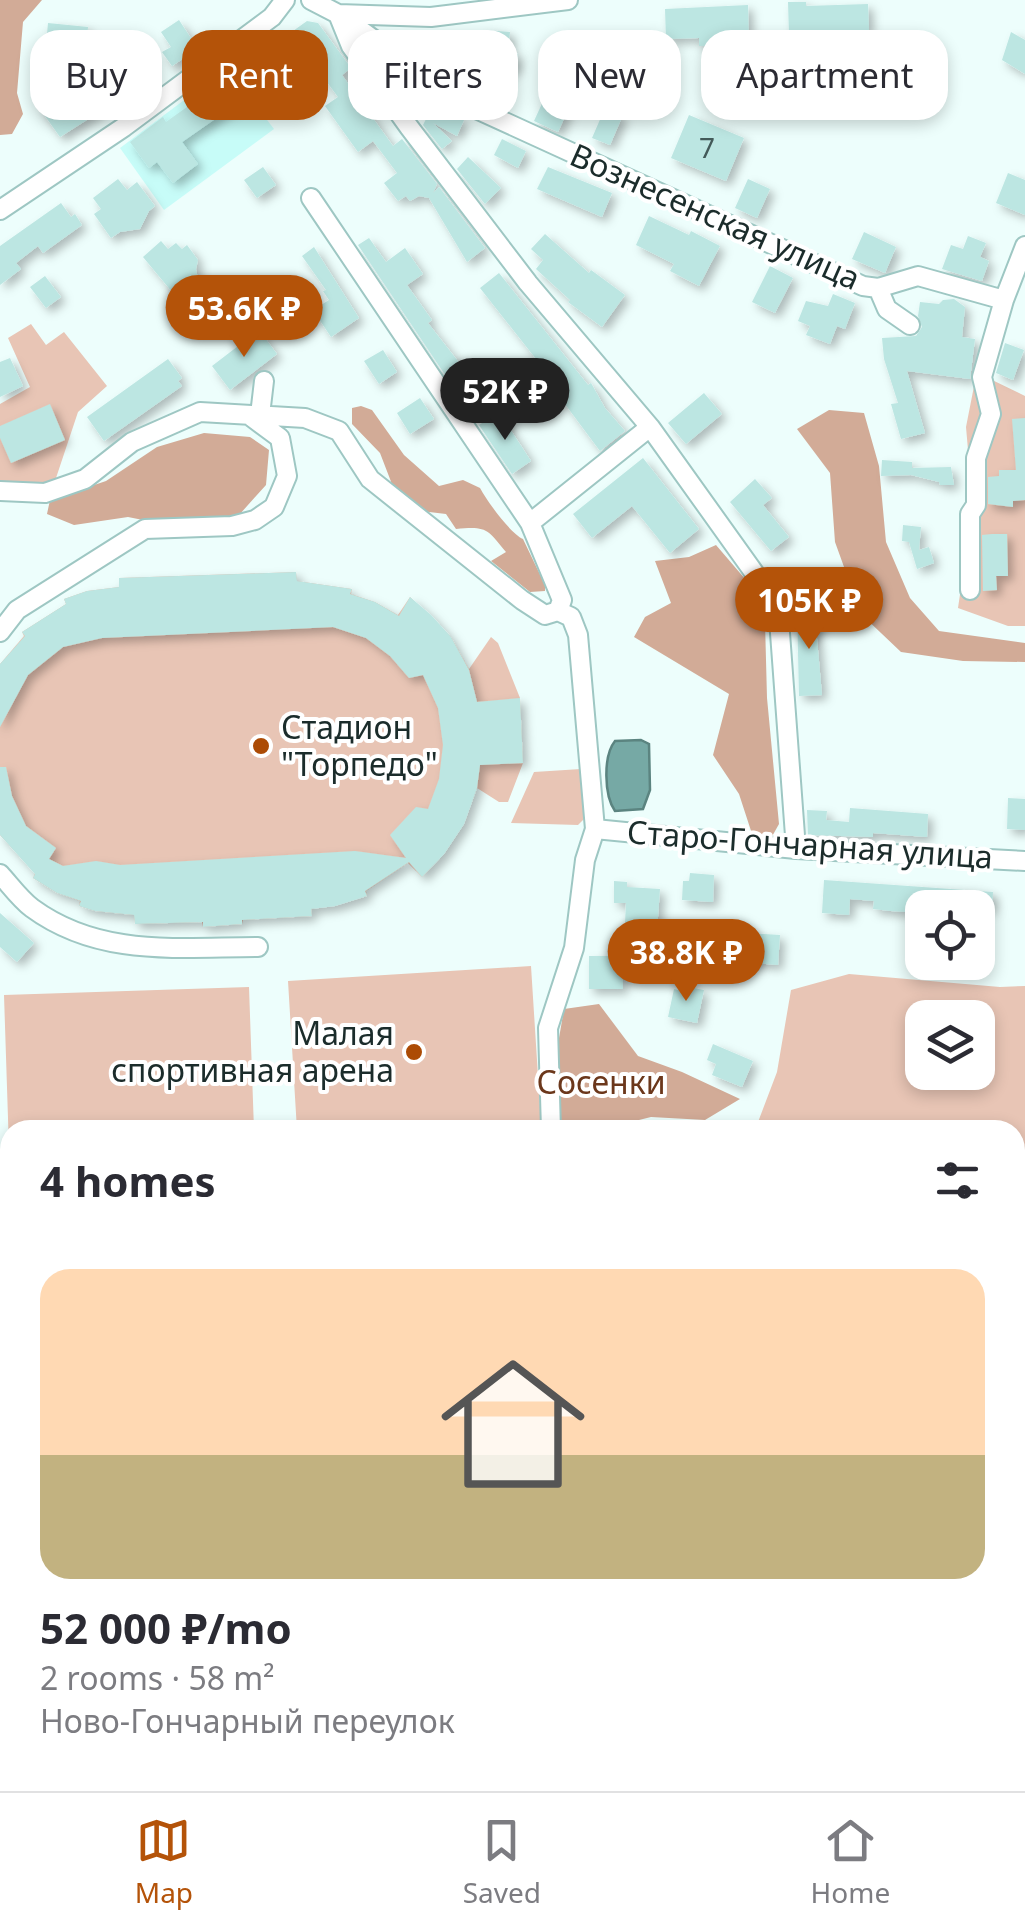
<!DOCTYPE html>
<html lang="en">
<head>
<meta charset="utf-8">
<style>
	:root { --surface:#fff; --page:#f7f7f7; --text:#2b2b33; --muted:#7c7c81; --line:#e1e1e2; --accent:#b45309 }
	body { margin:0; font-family:"Noto Sans",sans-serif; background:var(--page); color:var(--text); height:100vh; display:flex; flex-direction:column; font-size:38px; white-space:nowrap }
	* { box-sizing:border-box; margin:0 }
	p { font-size:32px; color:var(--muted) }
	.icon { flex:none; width:55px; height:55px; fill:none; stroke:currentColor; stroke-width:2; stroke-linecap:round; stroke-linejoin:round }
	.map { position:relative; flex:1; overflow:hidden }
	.panel { position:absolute; left:0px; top:1120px; width:1025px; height:672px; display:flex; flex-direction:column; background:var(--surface); border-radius:30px 30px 0 0; box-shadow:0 5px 15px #0003 }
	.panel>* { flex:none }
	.banner { position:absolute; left:30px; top:30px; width:965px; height:90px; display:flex; gap:20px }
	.fabs { position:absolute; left:905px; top:890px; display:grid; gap:20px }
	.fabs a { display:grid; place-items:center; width:90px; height:90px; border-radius:20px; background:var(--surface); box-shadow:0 5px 15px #0003; font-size:50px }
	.price { position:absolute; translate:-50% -85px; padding:0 22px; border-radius:35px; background:var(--accent); color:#fff; font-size:32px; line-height:65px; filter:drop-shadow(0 2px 5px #0008) }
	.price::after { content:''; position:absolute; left:50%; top:60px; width:30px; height:22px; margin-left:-15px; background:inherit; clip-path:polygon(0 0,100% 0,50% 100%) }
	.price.selected { background:#222; color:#fff }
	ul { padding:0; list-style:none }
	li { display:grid; align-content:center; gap:20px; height:530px; padding:0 40px }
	li span { display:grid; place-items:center; height:310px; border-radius:30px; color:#555 }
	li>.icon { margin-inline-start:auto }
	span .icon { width:180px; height:180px; fill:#fffc; stroke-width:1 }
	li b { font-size:42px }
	h2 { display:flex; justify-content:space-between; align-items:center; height:120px; padding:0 40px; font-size:42px }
	.chip { padding:0 35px; border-radius:30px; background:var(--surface); box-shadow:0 5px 15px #0003; font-size:35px; line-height:90px }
	.chip.selected { background:var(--accent); color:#fff }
	.tab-bar { display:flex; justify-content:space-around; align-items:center; height:140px; border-top:2px solid var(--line); background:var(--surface); font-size:28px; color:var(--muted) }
	.tab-bar a { display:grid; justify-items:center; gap:5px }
	.tab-bar .selected { color:var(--accent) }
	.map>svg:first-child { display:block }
</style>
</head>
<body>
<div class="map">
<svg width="1025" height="1791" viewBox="0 0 1025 1791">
	<defs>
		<filter id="shadow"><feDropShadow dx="5" dy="5" stdDeviation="5" flood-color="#0004"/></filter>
	</defs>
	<rect width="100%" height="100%" fill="#edfefc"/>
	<path fill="#c7fcf8" d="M227,68L274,129L164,210L120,148Z"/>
	<path fill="#e8c5b5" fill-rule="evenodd" d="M31,324L46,345L64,332L107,386L78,412L54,484L0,481V404L30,387L8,338Z
		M976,376L988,378L1025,396V626H1008L958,608L973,507L966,427Z
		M296,572L297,581L352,589L351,594L375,602L398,615L410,597L451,637L469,669L491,637L498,643L520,698L523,763L508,802H499L477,788C464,824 449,850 422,877L408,863L366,891L367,896L311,909L312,916L243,920L242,924L203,927L202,922L135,924L134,915L95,911L79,906L80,901L57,893L33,878L35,873L0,835V664L24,636L22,632L66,604L64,599L87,591L119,587V578Z
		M581,769L586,817L578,825L511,823L534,772Z
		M531,966L541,1123L424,1130H297L288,981Z
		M849,974L1000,987L1025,986V1357L1015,1351V1130H755L777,1072L791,990ZM922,1018H978V1072H922Z
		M249,987L254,1130H10L9,1149L4,995Z"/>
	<path fill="#d2ab97" d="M0,0H42L23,22L17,93L23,114L12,134L0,135Z
		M361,406L372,410L404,455L439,486L463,480L480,488C487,501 510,533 523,539L545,585V591L530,592L491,561L506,552C487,529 487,526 456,529L446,514L421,511L412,499L395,492L380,453L352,424V408Z
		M829,410L864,413L879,466L886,542L910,598L939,631L1025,643V662L963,661L901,652L861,614L835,542L830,473L797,429Z
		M204,433L250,437L269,450L266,485L239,515L158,523L128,517L74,525L47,514L50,500L106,481L157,447Z
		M716,545L746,580L765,622L767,698L779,824L770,840H754L739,794L713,755L729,694L634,637L645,617L671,603L655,561L689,557Z
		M599,1004L638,1056L682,1072L740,1099L705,1120L651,1117L635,1121L640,1130H558L553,1073L564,1009Z
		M0,1180L10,1183V1291L0,1303Z
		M10,1423V1607L0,1611V1429Z
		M1025,1569V1791H856L863,1783L1015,1782V1576Z
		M641,1783V1782L827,1783L818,1791H641Z"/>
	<path fill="#76a9a5" stroke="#5b8480" stroke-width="2.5" d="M641,740L649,744L650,790L643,809L615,811C604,795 603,756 615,741Z"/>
	<path fill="#bce6e2" filter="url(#shadow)" d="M788,2H806V6L868,4L869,30L806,31L807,35H789Z
		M748,5L749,45L699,46V38L666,39L665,9Z
		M179,20L198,49L172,66L162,52L171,47L161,32Z
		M307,21L318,23L351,68L342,75L393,146L402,139L437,184L433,193L439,187L485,248L467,262L429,198L419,196L410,201L406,196L398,201L384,183L397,173L373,141L358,152L325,106L338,97L307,55L182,142L198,164L173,183L157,162L149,168L130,142L163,117L166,122Z
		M48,23L88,27L83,81L101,111L60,137L40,109Z
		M485,30L510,32L508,53L518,54L516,70H507L506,77L482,75Z
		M1011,32L1025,40V74L1002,60Z
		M545,97L569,108L558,132L534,121Z
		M432,107L464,120L457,136L433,123L452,141L442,149L423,125Z
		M605,108L623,115L610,145L592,138Z
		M689,115L744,138L726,181L671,158Z
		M502,139L526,151L518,168L494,155Z
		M468,157L501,188L485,204L457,169Z
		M263,167L276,185L257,198L244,180Z
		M548,167L612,193L602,217L537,189Z
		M1008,173L1025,180V215L996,203Z
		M118,179L127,190L137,182L155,206L149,211L140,229L120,232L111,238L94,214L101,209L93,198Z
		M748,179L770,189L757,218L735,208Z
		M61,203L71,217L75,214L82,225L43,253L38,246L16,263L21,269L0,285V246Z
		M649,216L689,235L691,231L720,246L699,286L670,271L674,264L636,245Z
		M864,232L896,247L885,273L852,259Z
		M545,234L589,273L591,270L625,295L602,327L568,302L570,300L536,269L543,260L531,249Z
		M968,236L986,243L980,257L989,261L982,281L942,269L951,245L963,249Z
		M369,238L386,262L405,248L423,274L407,285L432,320L428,323L483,393L466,406L358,245Z
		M161,241L168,249L176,243L182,249L187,245L198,260L196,269L201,296L212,287L220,297L193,319H185L183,312L187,302L178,299L143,257Z
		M314,247L359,318L331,337L313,310L329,300L323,291L326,290L302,256Z
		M770,266L793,278L775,313L752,302Z
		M499,273L588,385L591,383L605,408L625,431L600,451L553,388L545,394L529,373L540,364L480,288Z
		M45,276L61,297L46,308L30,287Z
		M833,294L855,303L845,329L837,326L830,344L806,335L810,326L798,321L806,301L828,306Z
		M954,299L965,307L962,337L975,339L970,379L907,371L925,433L901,439L891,404L898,403L884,359L882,338L916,336L922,327L918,316L920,302L939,304L943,300Z
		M259,330L277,354L230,390L212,366Z
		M1005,343L1024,350L1013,380L996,373Z
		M383,350L397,372L379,384L364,361Z
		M10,358L23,386L0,397V362Z
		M168,359L182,378L178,381L182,386L104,441L87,417Z
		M704,393L722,414L686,444L668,423Z
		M420,398L434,419L410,434L397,413Z
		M50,404L65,440L11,463L0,438V426Z
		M499,412L531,461L512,474L479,425Z
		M1025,418V500L1013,501V507L988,504V477L999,476V470H1016L1012,419Z
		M643,458L699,529L670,553L632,506L592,538L573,514Z
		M882,460L912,462V468L951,467L954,485H940L939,482L911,475L881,476Z
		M755,479L772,498L763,505L789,537L771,551L730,502Z
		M903,525L921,527L919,550L929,547L934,563L917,569L909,542L902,541Z
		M992,534H1007L1008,576H996L997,590L983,591L982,535Z
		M296,572L297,581L352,589L350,594L375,602L399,616L410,597L431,615L451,637L469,670L477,702L520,698L523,763L480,765L477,788L464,824L444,854L422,877L409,862L365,891L367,896L335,906L311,909L312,916L242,920V924L203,927V922L135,924L134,915L95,911L79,906L81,901L57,893L33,878L35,874L0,835V767H6L12,796L26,826L56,848L49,859L63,866L96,861L120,865L355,851L406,858L390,835L416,807L428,809L439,779L443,745L438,708L423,675L409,678L390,656L366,638L333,627L102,638L63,647L28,675L0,727V664L25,636L22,632L66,604L64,599L87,591L119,587V578Z
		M820,608L821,627H816L822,695L799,696L797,609Z
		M1008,798L1025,799V830L1007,829Z
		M850,808L928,814L927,837L873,833V837L808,835L807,810L827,811L826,820L849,822Z
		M690,873L714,875L713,902L682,900L683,881H689Z
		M824,880L993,892L992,909L922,908V913L891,911L873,909L874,901L850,899L849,915L822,913Z
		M614,881L627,882V887L660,889L656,945L624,943L626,903H614Z
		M0,913L34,943L17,962L0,947Z
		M731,932L780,935L778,965L728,961Z
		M589,956H622L623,989H589Z
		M683,986L704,990L697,1023L668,1017L674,989L682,991Z
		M713,1044L753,1061L742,1087L712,1075L716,1064L707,1060Z"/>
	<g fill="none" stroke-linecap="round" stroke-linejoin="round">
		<defs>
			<path id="minor" d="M311,0L338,14L431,17L568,0
				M338,14L351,46L409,127L528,283L650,427L778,606L796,849
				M338,14L461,102L863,286L878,288L918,276L1004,300
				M311,198L530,523L562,600L558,611
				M0,210L124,127L272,17L285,0
				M878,288L887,309L910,325
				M260,415L264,381
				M0,491L45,493L85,479L132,442L200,412L305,418L339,431L370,479L522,600L545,615L558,611L571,617L578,635L595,829L585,860L574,948L548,1028L551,1130
				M530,523L650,427
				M970,590V514L976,505V458L991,414L982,377L1004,300L1025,246
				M0,632L17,610L145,529L232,526L255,520L274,507L287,476L280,438L249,415
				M595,829L796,849L1025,861
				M0,874C10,885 20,899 32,908C100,958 180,947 258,947
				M10,1305V1324
				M1015,1387L1025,1394
				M1015,1493L1025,1490
				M445,1782L449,1791
				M160,1791L171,1782
				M529,1791L543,1782"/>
			<path id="major" d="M0,1743L10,1755
				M30,1782L36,1791"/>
		</defs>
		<use href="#minor" stroke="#9ec7c3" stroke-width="22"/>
		<use href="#major" stroke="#9ec7c3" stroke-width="28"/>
		<use href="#minor" stroke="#fff" stroke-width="18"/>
		<use href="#major" stroke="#fff" stroke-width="22"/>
	</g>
	<g fill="#ac4b05" stroke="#fff" stroke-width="4">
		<circle cx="261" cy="746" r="10"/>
		<circle cx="414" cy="1052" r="10"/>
	</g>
	<g text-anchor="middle" stroke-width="8" stroke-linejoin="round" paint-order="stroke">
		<g font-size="28" fill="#435a59">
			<text x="707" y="158">7</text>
		</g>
		<g font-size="32" fill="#1b2c2b" stroke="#fff">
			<text transform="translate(715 217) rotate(24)" y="11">Вознесенская улица</text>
			<text transform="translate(810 845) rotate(4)" y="11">Старо-Гончарная улица</text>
		</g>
		<g font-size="32" fill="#1b2c2b" stroke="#fff" text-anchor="start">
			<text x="281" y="739">Стадион<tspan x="281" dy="37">"Торпедо"</tspan></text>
			<text x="394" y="1045" text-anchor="end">Малая<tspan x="394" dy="37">спортивная арена</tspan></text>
		</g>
		<g font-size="32" fill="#6b371b" stroke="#fff">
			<text x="601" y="1094">Сосенки</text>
		</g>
	</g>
</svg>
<div class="fabs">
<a><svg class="icon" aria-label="locate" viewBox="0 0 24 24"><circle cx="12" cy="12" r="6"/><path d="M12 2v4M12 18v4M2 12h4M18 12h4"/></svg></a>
<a><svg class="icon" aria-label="layers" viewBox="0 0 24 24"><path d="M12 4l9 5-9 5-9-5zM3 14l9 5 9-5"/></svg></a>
</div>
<b class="price" style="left:244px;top:360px">53.6K ₽</b>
<b class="price selected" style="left:505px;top:443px">52K ₽</b>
<b class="price" style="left:809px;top:652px">105K ₽</b>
<b class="price" style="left:686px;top:1004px">38.8K ₽</b>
<div class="banner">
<a class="chip">Buy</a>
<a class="chip selected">Rent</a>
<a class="chip">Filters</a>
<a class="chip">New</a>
<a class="chip">Apartment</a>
</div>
<section class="panel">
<h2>4 homes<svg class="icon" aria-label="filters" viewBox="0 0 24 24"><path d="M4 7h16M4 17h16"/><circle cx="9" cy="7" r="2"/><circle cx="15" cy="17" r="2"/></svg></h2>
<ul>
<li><span style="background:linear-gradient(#ffd9b3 60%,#c2b280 0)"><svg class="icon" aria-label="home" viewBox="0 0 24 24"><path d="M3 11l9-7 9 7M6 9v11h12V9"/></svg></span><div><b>52 000 ₽/mo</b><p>2 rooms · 58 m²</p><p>Ново-Гончарный переулок</p></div></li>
</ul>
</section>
</div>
<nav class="tab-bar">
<a class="selected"><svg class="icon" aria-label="map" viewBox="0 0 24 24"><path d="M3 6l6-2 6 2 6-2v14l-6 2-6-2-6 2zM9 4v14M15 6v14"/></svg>Map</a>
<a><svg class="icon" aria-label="saved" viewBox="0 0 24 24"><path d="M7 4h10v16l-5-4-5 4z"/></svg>Saved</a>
<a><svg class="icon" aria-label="home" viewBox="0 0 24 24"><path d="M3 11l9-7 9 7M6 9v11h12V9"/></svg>Home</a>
</nav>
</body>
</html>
